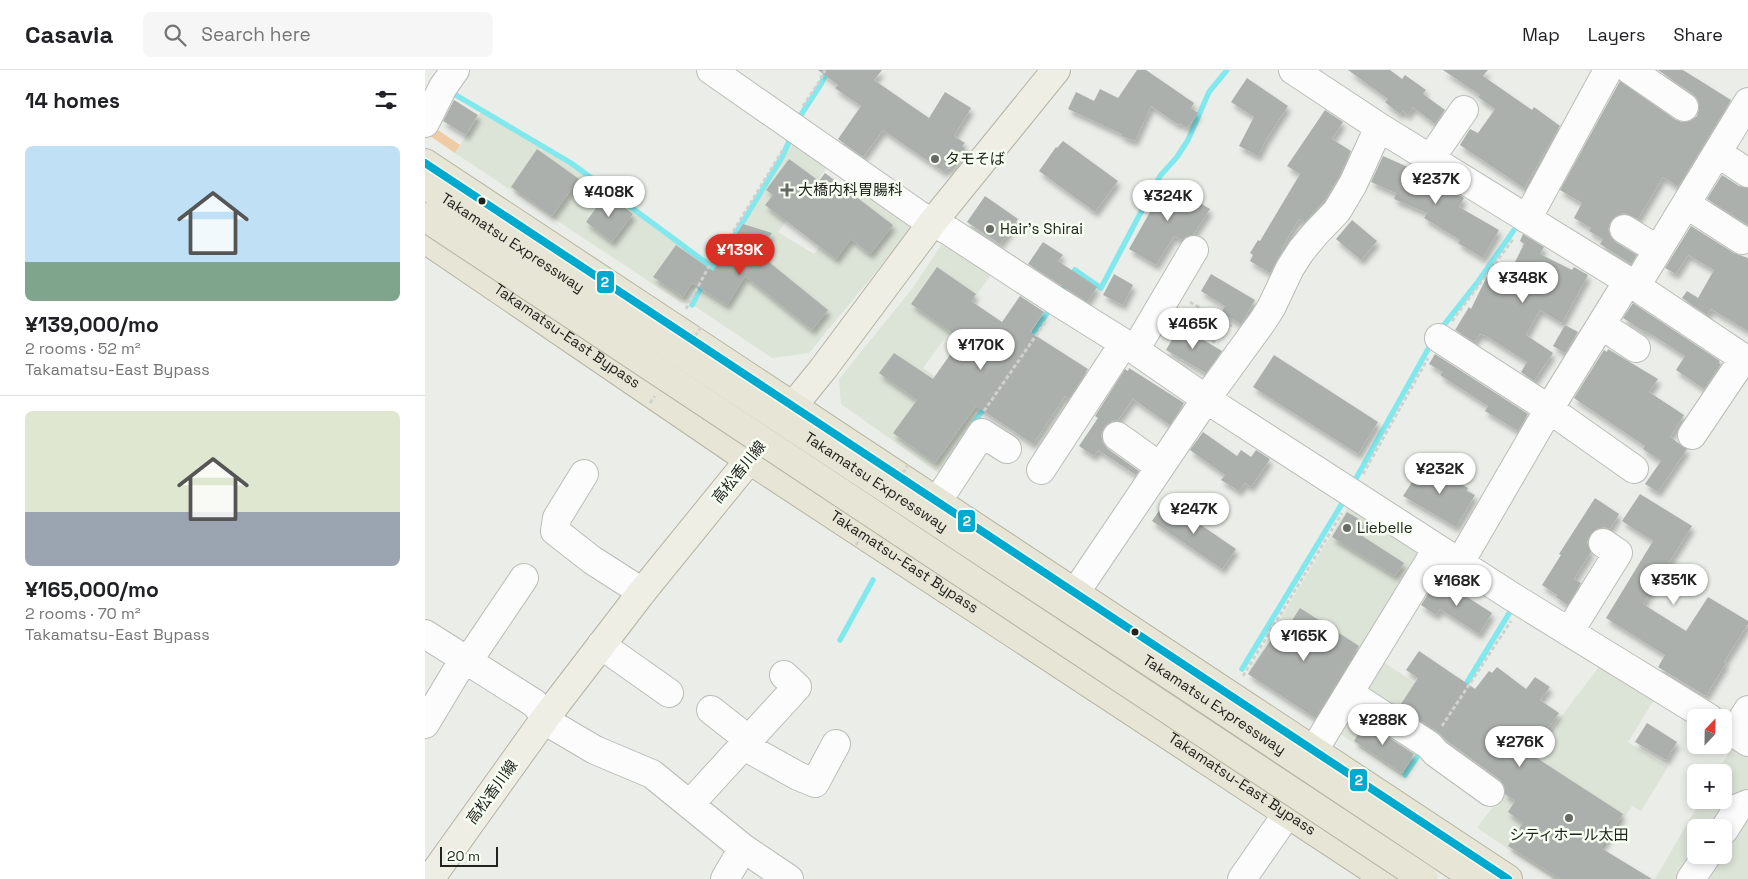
<!DOCTYPE html>
<html lang="en">
<head>
<meta charset="utf-8">
<style>
	:root { --surface:#fff; --page:#f6f6f6; --text:#202124; --muted:#757577; --line:#e0e0e0; --accent:#d93025 }
	body { margin:0; font-family:"Space Grotesk","Noto Sans JP",sans-serif; background:var(--page); color:var(--text); height:100vh; display:flex; flex-direction:column; font-size:19px; white-space:nowrap }
	* { box-sizing:border-box; margin:0 }
	p { font-size:16px; color:var(--muted) }
	.icon { flex:none; width:28px; height:28px; fill:none; stroke:currentColor; stroke-width:2; stroke-linecap:round; stroke-linejoin:round }
	.map { position:relative; flex:1; overflow:hidden }
	.sheet { display:flex; flex-direction:column; background:var(--surface); width:425px }
	.sheet>* { flex:none }
	.needle { width:32px; rotate:22deg }
	.buttons { position:absolute; left:1262px; top:639px; display:grid; gap:10px }
	.buttons a { display:grid; place-items:center; width:45px; height:45px; border-radius:8px; background:var(--surface); box-shadow:0 2px 8px #0003; font-size:25px }
	.scale { position:absolute; left:15px; bottom:12px; width:58px; box-sizing:border-box; padding-left:5px; border:2px solid #20231e; border-top:0; font-size:14px; line-height:18px; white-space:nowrap; color:#20231e; -webkit-text-stroke:4px #f7fef2; paint-order:stroke }
	.price { position:absolute; translate:-50% -42px; padding:0 11px; border-radius:18px; background:#fff; color:#222; font-size:16px; line-height:32px; filter:drop-shadow(0 1px 2px #0008) }
	.price::after { content:''; position:absolute; left:50%; top:30px; width:15px; height:11px; margin-left:-8px; background:inherit; clip-path:polygon(0 0,100% 0,50% 100%) }
	.price.on { background:var(--accent); color:#fff }
	ul { padding:0; list-style:none }
	li { display:grid; align-content:center; gap:10px; height:265px; padding:0 25px }
	li+li { border-top:1px solid var(--line) }
	li span { display:grid; place-items:center; height:155px; border-radius:8px; color:#555 }
	li>.icon { margin-inline-start:auto }
	span .icon { width:90px; height:90px; fill:#fffc; stroke-width:1 }
	li b { font-size:21px }
	h2 { display:flex; justify-content:space-between; align-items:center; height:60px; padding:0 25px; font-size:21px }
	header { display:flex; align-items:center; gap:30px; box-sizing:border-box; height:70px; padding:0 25px; background:var(--surface); border-bottom:1px solid var(--line) }
	header strong { font-size:24px }
	nav { display:flex; gap:28px; margin-inline-start:auto; font-size:18px }
	.search { width:350px; height:45px; background:var(--page); display:flex; align-items:center; gap:12px; box-sizing:border-box; padding:0 18px; border-radius:8px; color:var(--muted); font-size:19px }
	main { display:flex; flex:1; min-height:0 }
	.map>svg:first-child { display:block }
</style>
</head>
<body>
<header>
<strong>Casavia</strong>
<div class="search"><svg class="icon" aria-label="search" viewBox="0 0 24 24"><circle cx="10" cy="10" r="6"/><path d="M15 15l6 6"/></svg>Search here</div>
<nav><a>Map</a><a>Layers</a><a>Share</a></nav>
</header>
<main>
<section class="sheet">
<h2>14 homes<svg class="icon" aria-label="filters" viewBox="0 0 24 24"><path d="M4 7h16M4 17h16"/><circle cx="9" cy="7" r="2"/><circle cx="15" cy="17" r="2"/></svg></h2>
<ul>
<li><span style="background:linear-gradient(#bfe0f5 75%,#7fa58c 0)"><svg class="icon" aria-label="home" viewBox="0 0 24 24"><path d="M3 11l9-7 9 7M6 9v11h12V9"/></svg></span><div><b>¥139,000/mo</b><p>2 rooms · 52 m²</p><p>Takamatsu-East Bypass</p></div></li>
<li><span style="background:linear-gradient(#dfe7d0 65%,#9aa5b1 0)"><svg class="icon" aria-label="home" viewBox="0 0 24 24"><path d="M3 11l9-7 9 7M6 9v11h12V9"/></svg></span><div><b>¥165,000/mo</b><p>2 rooms · 70 m²</p><p>Takamatsu-East Bypass</p></div></li>
</ul>
</section>
<div class="map">
<svg width="1323" height="809" viewBox="0 0 1323 809">
	<defs>
		<filter id="shadow"><feDropShadow dx="3" dy="5.5" stdDeviation="2.5" flood-color="#0004"/></filter>
	</defs>
	<rect width="100%" height="100%" fill="#ebeee8"/>
	<path fill="#dce3d7" fill-rule="evenodd" d="M57,41L146,94L282,196L263,234L255,232L30,83Z
		M369,63L407,91L353,162L389,184L442,116L492,152L384,283L347,288L268,235L287,199L301,182L358,89L365,76Z
		M519,171L569,201L498,298L555,338L515,404L416,334L414,309L487,219Z
		M928,429L1005,480L898,653L823,602Z
		M951,587L1024,636L976,706L907,658Z
		M1176,594L1229,630L1203,672L1243,697L1216,741L1207,736L1158,809H1128L1052,758Z
		M1313,678L1323,684V809H1230L1276,730H1299V702H1292L1306,679ZM1271,758H1299V785H1271Z"/>
	<path fill="#efcca6" d="M7,56L35,75L30,83L2,64Z"/>
	<g fill="none" stroke-linecap="round" stroke-linejoin="round">
		<path stroke="#81e8ee" stroke-width="5.5" d="M24,21L146,93L287,197
			M372,51L396,14L403,0
			M285,200L300,181L357,87L367,65
			M634,225L650,200L676,218L735,106L752,87L763,70L784,22L802,0
			M267,235L279,212
			M1015,260L1052,213L1089,160
			M605,269L626,237
			M547,356L561,335
			M929,412L1007,272
			M415,570L448,510
			M817,599L921,427
			M1038,619L1088,537
			M980,705L998,678"/>
	</g>
	<path fill="#acb0ad" filter="url(#shadow)" d="M393,0H457L449,10L504,48L520,22L546,38L529,66L540,73L537,76L540,78L525,99L523,98L519,102L458,60L438,87L413,69L436,36L410,18L413,15Z
		M712,0H721L769,33L766,38L773,43L762,58L755,53L754,55L726,36L710,71L696,66L697,64L643,39L651,22L669,31L675,19L693,28Z
		M923,0H965L977,9L980,5L1001,20L998,24L1020,40L1010,54L988,37L983,45L978,41L975,44L960,32L963,29Z
		M1018,0H1063L1058,6L1107,40L1109,37L1135,56L1099,118L1035,75L1045,59L1053,63L1070,39L1053,27L1055,25Z
		M1233,0H1258L1306,30L1253,117L1238,107L1213,149L1199,143L1191,146L1186,151L1183,159L1186,167L1191,172L1212,185L1206,194L1175,174L1178,169L1164,161L1166,158L1149,148L1157,133L1135,120L1195,11L1251,50L1257,52L1265,51L1272,46L1274,39L1273,30L1268,24Z
		M822,8L863,36L841,70L833,86L814,76L829,47L806,32Z
		M29,30L53,45L41,65L18,51Z
		M900,40L918,52L907,69L926,81L914,107L899,131L880,152L874,149L856,179L858,180L845,203L825,191L828,185L825,183L833,170L835,171L875,104L862,96Z
		M638,71L693,111L670,142L614,101L631,77L632,78Z
		M112,79L154,109L127,146L86,117Z
		M958,86L1003,106L1039,128L1034,137L1074,160L1058,188L1033,173L1035,170L999,148L1002,143L969,129L971,123L946,112Z
		M364,89L394,111L400,103L468,155L445,184L426,169L411,189L340,135L348,125L341,120Z
		M1297,105L1314,116L1323,118V155L1282,129Z
		M737,110L785,139L768,165L762,166L757,170L749,166L731,195L704,179L729,135L724,132Z
		M181,124L208,144L187,172L161,152Z
		M560,126L593,149L575,174L542,152Z
		M927,150L952,171L936,190L911,169Z
		M318,154L347,163L334,184L403,240L387,260L320,206L302,235L267,213L258,227L228,207L251,175L288,201Z
		M1266,156L1309,183L1323,188V261L1286,239L1282,245L1257,228L1262,221L1273,228L1289,200L1263,185L1251,204L1240,198Z
		M1098,164L1119,177L1115,184L1147,200L1149,197L1163,205L1137,253L1115,240L1101,265L1128,283L1109,311L1096,302L1102,292L1061,266L1055,264L1049,272L1030,260L1044,237L1046,239L1068,194L1085,202L1099,174L1095,171Z
		M618,172L638,185L633,191L672,217L662,232L603,194Z
		M512,197L551,224L546,231L577,252L595,226L619,242L605,262L663,299L644,329L640,326L608,374L551,336L510,393L468,363L492,330L454,303L469,283L508,309L536,269L486,234Z
		M689,204L708,215L698,235L678,225Z
		M786,204L830,230L816,254L796,243L800,236L776,221Z
		M1208,233L1295,291L1294,293L1296,294L1279,319L1251,300L1260,286L1221,261L1220,262L1198,248Z
		M1140,255L1153,262L1140,283L1128,276Z
		M755,256L797,281L781,303L741,280Z
		M1183,279L1233,309L1224,322L1259,345L1245,367L1262,379L1233,422L1220,414L1236,391L1218,379L1220,376L1149,328L1179,280L1182,282Z
		M1010,284L1103,344L1093,361L1060,341L1063,336L1015,305L1018,302L1004,294Z
		M849,285L953,352L933,384L828,317Z
		M704,298L759,333L745,355L708,329L693,350L685,352L679,357L676,365L678,373L683,379L714,401L711,405L673,380L669,386L654,376L673,348L670,346L700,299L703,301Z
		M778,362L812,386L816,380L826,387L831,380L845,389L826,417L820,413L814,421L796,410L800,405L765,380Z
		M1000,392L1043,418L1042,421L1050,425L1031,457L978,426Z
		M1215,424L1267,456L1218,534L1261,561L1283,527L1323,551V554L1299,592L1301,593L1281,626L1233,597L1240,585L1181,548L1228,471L1197,451Z
		M1170,428L1194,444L1185,459L1179,457L1172,459L1165,465L1162,472L1166,482L1149,509L1156,513L1143,535L1131,527L1132,525L1117,515L1136,485L1134,484Z
		M741,431L811,479L797,499L727,451Z
		M922,442L937,451L931,462L979,493L970,506L907,467Z
		M1011,511L1027,520L1028,518L1067,543L1054,564L1015,539L1011,545L996,535Z
		M875,538L934,576L890,648L823,604L853,559L859,563Z
		M994,581L1050,619L1064,601L1067,603L1072,597L1101,619L1110,607L1125,617L1115,630L1134,643L1104,683L1198,744L1176,778L1227,809H1135L1083,776L1098,753L1083,742L1090,731L1080,724L1079,715L1074,709L1022,671L1013,662L974,637L993,608L981,600Z
		M934,648L989,684L977,703L929,671L935,661L929,657Z
		M1222,653L1252,672L1241,690L1210,672Z"/>
	<g fill="none" stroke-linecap="round" stroke-linejoin="round">
		<defs>
			<path id="minor" d="M286,0L494,145L524,161L633,232L710,280L781,329L1086,526L1284,648
				M868,0L954,57L1203,211L1323,291
				M1205,0L1259,37
				M0,53L18,17L30,0
				M1293,83L1323,103
				M1005,89L1039,40
				M1261,134L1317,170
				M1102,149L1183,0
				M1199,159L1233,180
				M1211,216L1323,32
				M1176,255L1211,278
				M1014,268L1124,339L1209,399
				M710,280L769,180
				M1267,365L1319,288
				M692,366L734,396
				M616,400L699,273
				M159,404L132,448L130,461L167,490L217,522
				M512,432L557,363L582,379
				M1034,494L1124,339L1203,211
				M650,523L781,329L837,252L846,238L865,198L876,181L890,164L912,141L928,114L954,57
				M1144,562L1193,483L1178,473
				M0,564L109,633L131,657L170,680L227,704L318,778L364,809
				M176,575L244,623
				M43,591L99,508
				M924,623L1004,675L1011,683L1065,722
				M286,640L324,670L328,681L373,706L390,713L411,674
				M0,654L39,589
				M1299,656L1323,672
				M1309,663L1323,640
				M889,680L1012,479
				M265,734L372,617L359,605
				M1299,760L1313,738L1323,734
				M300,809L318,778
				M817,809L862,744
				M1266,809L1282,785"/>
			<path id="major" d="M5,809L121,647L217,522L398,299L507,153L631,0"/>
			<g id="highway">
				<path d="M0,93L1083,809"/>
				<path id="s1" d="M0,169L308,379L962,809"/>
			</g>
		</defs>
		<use href="#minor" stroke="#babcb8" stroke-width="30"/>
		<use href="#major" stroke="#b5b3a2" stroke-width="30"/>
		<use href="#highway" stroke="#b5b3a2" stroke-width="30"/>
		<path stroke="#d0d1cf" stroke-width="3" stroke-dasharray="4 2.5" stroke-linecap="butt" d="M378,36L394,12L400,0
			M765,232L807,256
			M261,239L283,198L297,180L359,78
			M753,251L793,274
			M1027,251L1089,168
			M559,341L621,251
			M938,404L1003,288
			M818,606L917,443
			M1017,656L1086,551"/>
		<use href="#minor" stroke="#fcfcfc" stroke-width="28"/>
		<use href="#major" stroke="#efeee5" stroke-width="28"/>
		<use href="#highway" stroke="#e7e5d6" stroke-width="28"/>
		<defs>
			<g id="highway-bridge">
				<path id="s2" d="M0,115L766,619L1051,809"/>
				<path d="M0,147L999,809"/>
			</g>
		</defs>
		<use href="#highway-bridge" stroke="#b5b3a2" stroke-width="30" stroke-linecap="butt"/>
		<path stroke="#d0d1cf" stroke-width="3" stroke-dasharray="4 2.5" stroke-linecap="butt" d="M270,266L277,256
			M225,333L230,326
			M478,403L483,395
			M431,475L437,465"/>
		<use href="#highway-bridge" stroke="#e7e5d6" stroke-width="28"/>
		<defs>
			<path id="bus-1" d="M0,93L1083,809"/>
		</defs>
		<use href="#bus-1" stroke="#f7fef2" stroke-width="11"/>
		<use href="#bus-1" stroke="#00a9ce" stroke-width="8"/>
	</g>
	<g fill="#676a65" stroke="#f7fef2" stroke-width="2">
		<circle cx="510" cy="89" r="5"/>
		<path d="M359.5 112.5h5v5h5v5h-5v5h-5v-5h-5v-5h5z"/>
		<circle cx="565" cy="159" r="5"/>
		<circle cx="922" cy="458" r="5"/>
		<circle cx="1144" cy="748" r="5"/>
	</g>
	<g fill="#20231e" stroke="#f7fef2" stroke-width="2">
		<circle cx="57" cy="131" r="4.5"/>
		<circle cx="710" cy="562" r="4.5"/>
	</g>
	<g text-anchor="middle" stroke-width="5" stroke-linejoin="round" paint-order="stroke">
		<g font-size="15" fill="#20231e" stroke="#f7fef2" text-anchor="start">
			<text x="520" y="94">タモそば</text>
			<text x="373" y="125">大橋内科胃腸科</text>
			<text x="575" y="164">Hair’s Shirai</text>
			<text x="932" y="463">Liebelle</text>
			<text x="1144" y="770" text-anchor="middle">シティホール太田</text>
		</g>
		<g font-size="15" fill="#20231e" stroke="#f7fef2">
			<text dy="5" stroke="none"><textPath href="#s2" startOffset="105">Takamatsu Expressway</textPath></text>
			<text dy="5" stroke="none"><textPath href="#s1" startOffset="172">Takamatsu-East Bypass</textPath></text>
			<text transform="translate(314 402) rotate(-51)" y="5">高松香川線</text>
			<text dy="5" stroke="none"><textPath href="#s2" startOffset="540">Takamatsu Expressway</textPath></text>
			<text dy="5" stroke="none"><textPath href="#s1" startOffset="578">Takamatsu-East Bypass</textPath></text>
			<text dy="5" stroke="none"><textPath href="#s2" startOffset="945">Takamatsu Expressway</textPath></text>
			<text dy="5" stroke="none"><textPath href="#s1" startOffset="982">Takamatsu-East Bypass</textPath></text>
			<text transform="translate(67 722) rotate(-54)" y="5">高松香川線</text>
		</g>
	</g>
	<g stroke="#f7fef2" stroke-width="2">
		<rect x="171" y="200" width="19" height="24" rx="5" fill="#00a9ce"/>
		<rect x="532" y="439" width="19" height="24" rx="5" fill="#00a9ce"/>
		<rect x="924" y="698" width="19" height="24" rx="5" fill="#00a9ce"/>
	</g>
	<g font-size="14" text-anchor="middle" font-weight="bold" fill="#fff">
		<text x="180" y="217">2</text>
		<text x="542" y="456">2</text>
		<text x="934" y="715">2</text>
	</g>
</svg>
<div class="buttons">
<a><svg class="needle" viewBox="-14 -14 28 28"><path d="M0-13l5 13h-10z" fill="#e53935"/><path d="M0 13l5-13h-10z" fill="#757577"/></svg></a>
<a>+</a>
<a>−</a>
</div>
<div class="scale">20 m</div>
<b class="price" style="left:1011px;top:135px">¥237K</b>
<b class="price" style="left:184px;top:148px">¥408K</b>
<b class="price" style="left:743px;top:152px">¥324K</b>
<b class="price on" style="left:315px;top:206px">¥139K</b>
<b class="price" style="left:1098px;top:234px">¥348K</b>
<b class="price" style="left:768px;top:280px">¥465K</b>
<b class="price" style="left:556px;top:301px">¥170K</b>
<b class="price" style="left:1015px;top:425px">¥232K</b>
<b class="price" style="left:769px;top:465px">¥247K</b>
<b class="price" style="left:1249px;top:536px">¥351K</b>
<b class="price" style="left:1032px;top:537px">¥168K</b>
<b class="price" style="left:879px;top:592px">¥165K</b>
<b class="price" style="left:958px;top:676px">¥288K</b>
<b class="price" style="left:1095px;top:698px">¥276K</b>
</div>
</main>
</body>
</html>
